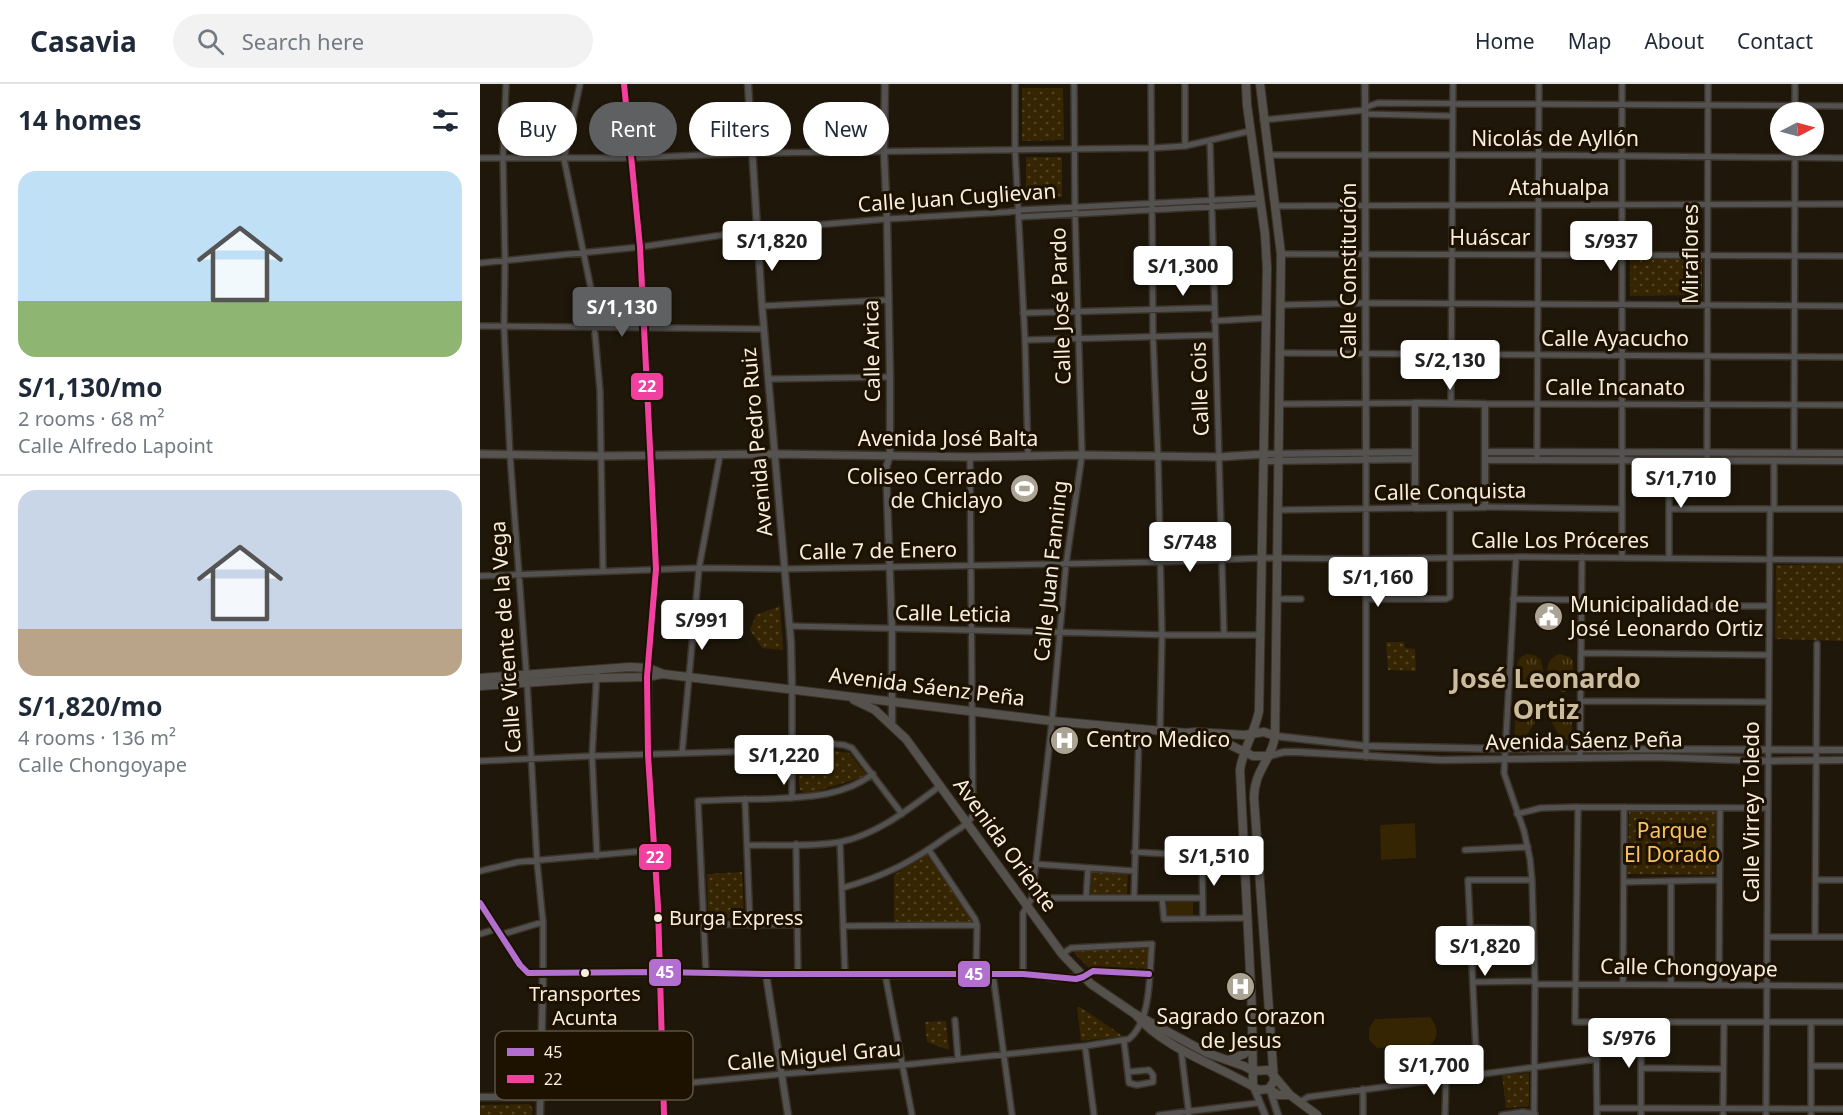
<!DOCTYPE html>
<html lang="en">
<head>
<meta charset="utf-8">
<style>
	:root { --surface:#fff; --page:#f2f2f3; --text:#1f2937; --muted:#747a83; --line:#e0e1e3; --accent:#5e6061 }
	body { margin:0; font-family:"Noto Sans",sans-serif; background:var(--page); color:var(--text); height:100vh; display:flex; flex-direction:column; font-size:22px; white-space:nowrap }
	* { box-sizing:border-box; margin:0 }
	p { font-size:20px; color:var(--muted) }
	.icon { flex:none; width:33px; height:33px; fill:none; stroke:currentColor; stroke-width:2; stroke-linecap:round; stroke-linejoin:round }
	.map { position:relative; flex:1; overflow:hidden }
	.sheet { display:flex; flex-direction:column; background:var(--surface); width:480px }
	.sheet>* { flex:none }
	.banner { position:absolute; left:18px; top:18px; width:570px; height:54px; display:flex; gap:12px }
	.needle { width:39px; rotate:84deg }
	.fabs { position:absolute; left:1290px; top:18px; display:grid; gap:12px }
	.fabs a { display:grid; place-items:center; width:54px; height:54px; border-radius:50%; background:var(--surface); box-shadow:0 2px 4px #0004; font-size:30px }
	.price { position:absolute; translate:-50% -51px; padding:0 14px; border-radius:6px; background:#fff; color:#222; font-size:20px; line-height:39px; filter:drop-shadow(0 2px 3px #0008) }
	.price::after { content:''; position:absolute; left:50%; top:36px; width:18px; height:14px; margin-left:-9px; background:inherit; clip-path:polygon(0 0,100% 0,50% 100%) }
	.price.current { background:var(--accent); color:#fff }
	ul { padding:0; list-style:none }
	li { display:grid; align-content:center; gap:12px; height:318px; padding:0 18px }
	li+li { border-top:2px solid var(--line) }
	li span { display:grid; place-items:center; height:186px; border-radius:18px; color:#555 }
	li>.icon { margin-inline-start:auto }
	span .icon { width:108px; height:108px; fill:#fffc; stroke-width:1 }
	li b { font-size:26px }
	h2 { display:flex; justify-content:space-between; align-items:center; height:72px; padding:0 18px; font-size:26px }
	.tag { padding:0 21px; border-radius:27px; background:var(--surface); box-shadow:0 2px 4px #0004; font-size:21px; line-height:54px }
	.tag.current { background:var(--accent); color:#fff }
	header { display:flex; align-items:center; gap:36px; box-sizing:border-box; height:84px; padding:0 30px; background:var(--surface); border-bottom:2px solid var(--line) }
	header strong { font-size:28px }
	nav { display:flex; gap:33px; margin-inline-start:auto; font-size:21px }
	.search { width:420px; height:54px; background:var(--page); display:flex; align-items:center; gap:15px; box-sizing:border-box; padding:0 21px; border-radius:33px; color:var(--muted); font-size:22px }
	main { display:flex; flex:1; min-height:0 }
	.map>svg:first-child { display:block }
</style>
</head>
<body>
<header>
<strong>Casavia</strong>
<div class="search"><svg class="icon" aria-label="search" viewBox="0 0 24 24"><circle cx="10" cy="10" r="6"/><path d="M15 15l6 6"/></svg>Search here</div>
<nav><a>Home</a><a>Map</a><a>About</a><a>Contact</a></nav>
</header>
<main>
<section class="sheet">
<h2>14 homes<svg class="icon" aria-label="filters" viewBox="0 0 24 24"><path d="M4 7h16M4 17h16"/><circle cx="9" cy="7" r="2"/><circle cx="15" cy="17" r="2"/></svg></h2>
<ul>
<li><span style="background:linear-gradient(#bfe0f5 70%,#8fb573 0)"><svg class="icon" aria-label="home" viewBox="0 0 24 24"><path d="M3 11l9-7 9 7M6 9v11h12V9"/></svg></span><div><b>S/1,130/mo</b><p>2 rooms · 68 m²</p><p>Calle Alfredo Lapoint</p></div></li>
<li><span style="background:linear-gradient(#c9d6e8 75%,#b9a48a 0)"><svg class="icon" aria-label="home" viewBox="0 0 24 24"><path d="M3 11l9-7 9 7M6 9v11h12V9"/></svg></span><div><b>S/1,820/mo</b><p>4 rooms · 136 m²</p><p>Calle Chongoyape</p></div></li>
</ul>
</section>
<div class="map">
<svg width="1363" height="1031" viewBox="0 0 1363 1031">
	<defs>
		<pattern id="grass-tufts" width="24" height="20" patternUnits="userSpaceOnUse" patternTransform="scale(1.5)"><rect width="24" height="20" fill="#352502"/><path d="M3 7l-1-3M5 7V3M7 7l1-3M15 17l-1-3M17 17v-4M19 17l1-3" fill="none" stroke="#534526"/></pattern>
		<pattern id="park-dots" width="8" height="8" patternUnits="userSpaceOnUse" patternTransform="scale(1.5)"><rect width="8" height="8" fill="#352502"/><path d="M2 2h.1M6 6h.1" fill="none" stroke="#534526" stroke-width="1.8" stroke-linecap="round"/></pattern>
	</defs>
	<rect width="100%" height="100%" fill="#1f170a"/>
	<path fill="url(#grass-tufts)" d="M1047,570L1054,571L1061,576L1064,592L1057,594L1051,588V590L1045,595L1052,600L1050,607H1044C1042,594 1028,577 1047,570Z
		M1080,570L1090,573L1093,577V591L1088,599L1085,608H1081L1079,601L1085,595L1083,594L1079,588L1073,594L1067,592C1067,581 1069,573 1080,570Z
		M1036,625L1041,627V633L1044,635L1052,634L1056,637L1043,657H1034Z
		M1092,626V656H1082L1071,637L1076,635L1084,636L1087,632V628Z"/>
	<path fill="url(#park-dots)" d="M542,4H583L584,56L542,57Z
		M546,73H582V113H546Z
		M1150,175H1222V211L1150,212Z
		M1363,480V557L1295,555L1296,481Z
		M300,522L303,566L282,564L270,546L276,531Z
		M906,558H924L925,564L935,565L936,587L908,586Z
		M326,663L369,669L386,690L383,693L327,710L320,706C319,693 314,673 326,663Z
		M1149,726L1234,727L1236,729L1235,789L1233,791L1148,790Z
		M447,771L492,834V838H414V791Z
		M611,787L648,789L647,810H610Z
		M262,788L264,834L228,835L227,790Z
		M668,862L670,863L668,887L666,888L609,884L594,869L596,865Z
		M597,923H600L643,952L601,957Z
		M466,937L469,966L447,958L445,938Z
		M1049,989V1022L1026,1024L1022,991Z
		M49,1020L53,1025L52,1031H0V1021Z"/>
	<path fill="#352502" d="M935,739L936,774L901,776L900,741Z
		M1215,745H1232V772H1215Z
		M687,816H713V831H687Z
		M950,933C958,943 960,953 949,962L897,964L889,956V944L895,935Z"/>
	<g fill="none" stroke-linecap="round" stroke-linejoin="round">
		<defs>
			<path id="minor" d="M100,0L84,75L111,205L120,307L123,486
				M144,0L160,163L176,485L168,584
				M535,0V65L545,256L548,372
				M671,0L673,252L678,373L682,551L680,647
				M886,23L898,19L1363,22
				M1315,28V0
				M886,30L972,32
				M783,36L886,26
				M730,57L744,551
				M705,62V0
				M788,71H1058L1363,74
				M0,74H152L272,69L673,64L705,62L770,47
				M795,122L1363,120
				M539,133L780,120
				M801,170L1363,172
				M0,179L160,163L277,146L407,135L528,128L539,126L779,114
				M800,221L885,219L1363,222
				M282,222L408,216
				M543,229L733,224
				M734,237L787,234
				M0,242L284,245
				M545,256L735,251
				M800,269L1363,273
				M289,295L410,293
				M971,319L973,0
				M800,320L935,319
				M1005,320L1363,321
				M1314,369L1315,62
				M886,375V673
				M1057,376L1059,0
				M1189,376V474
				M1227,376L1228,0
				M1294,378V425
				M1005,423L1142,425
				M1189,425H1363
				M798,426L935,424
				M1036,473L1024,689L1044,747L1050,775L1052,796L1055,900L1054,1031
				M1142,474V0
				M0,492L219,484L304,485L680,478L782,474L886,475L1036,473L1363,476
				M797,515H821
				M886,515H966L970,513V424
				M1033,515L1102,516
				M1102,522H1289
				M309,542L693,551H781
				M1101,569L1289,571
				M117,586L112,672L117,772
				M1101,617L1289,618
				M312,656L364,661L372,664L422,730
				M202,669L219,484L240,371
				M1100,674L1102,473
				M0,677L112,672L311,666
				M312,714V605
				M265,715L270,841
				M1098,723L1095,938H1363
				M1037,730L1061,724L1098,723L1288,724
				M360,758L365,890
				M316,760L318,890
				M267,761C297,761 330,763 360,758C397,751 430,724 460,702
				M449,766L495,835L497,841L496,891
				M985,766L1048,763
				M654,768L763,774
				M722,772L723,835
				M555,780L654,787
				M0,787L38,778L175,766
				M1336,796H1363
				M1144,798L1239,796
				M362,804C405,792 432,778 468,752C477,746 488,741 493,731L490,373
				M552,814H722
				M606,814L608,784
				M654,814L659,646
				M682,814L684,835L766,834
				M0,819L42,884L48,889H63V838L57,778L47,598L30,371L24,243L25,177L23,74L26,0
				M224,840L317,841
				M363,842L497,841
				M991,844L1053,845
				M0,850L16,845
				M20,851L63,838
				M1288,853H1363
				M1335,853L1337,560
				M179,888L184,1031
				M226,890L218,717C240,716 262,715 284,715C323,713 361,714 393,690
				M405,890L432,1031
				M543,890V829L552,814L572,637L586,480L602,371L595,130L594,0
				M513,891L532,1031
				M603,893L613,887L669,890
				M993,898L1055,897
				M1055,900L1363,902
				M1143,900L1144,723
				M1191,900V797
				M1239,901L1240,725
				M475,936L478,975
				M1116,938L1117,1031
				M1161,938V1031
				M62,954L122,957
				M644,957L649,999L657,1001L673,998V991L669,986L648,988
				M605,962L614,1031
				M701,965L709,1031
				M1331,982H1363
				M1161,984L1243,985
				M997,990L988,796H1052
				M883,1005V1031
				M60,1013L302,990L423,981L605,962L649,955C672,936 669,889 672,860L591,864L582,870
				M820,1018L828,1013L1117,975
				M1117,1024L1363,1025
				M679,1031L778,1019
				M965,1031L966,994
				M1022,1031L1043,1028L1055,1030
				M1243,1031L1244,938
				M1286,1031L1290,425
				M1331,1031V938"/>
			<path id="tertiary" d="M268,0L282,222L311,559L312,605
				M405,0L404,67L407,135L410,293V371L406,384L412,545V640
				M885,0L886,375
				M935,319L1005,320V423L935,424Z
				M1005,368L1363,369
				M785,370L935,368
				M1005,376L1363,377
				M784,377L935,375
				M168,584V671L178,822L179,888
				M795,652L885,662L1024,665L1363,666
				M789,672L804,668H818L961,676L1175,673L1288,677L1363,676
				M286,890L308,1031
				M773,1002L785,1031
				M790,1006L798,1031
				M0,1013H60
				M60,1031L63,889C223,887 383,894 543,890L574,894L603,893"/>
			<path id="secondary" d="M0,370L120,372L294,370L490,373L602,371L739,373L785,370"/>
			<path id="primary" d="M766,0L767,21L785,150L787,184L779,627C775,648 763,665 760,686L772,926L773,1001
				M780,0L801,170L795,652C792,676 774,686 774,714L794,997L789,1005
				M0,594L150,583L168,584L183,590L572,637L706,649L716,648L764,651L784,648L795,652
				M0,602L117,594L167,593L182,590
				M374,616L395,626L426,655L582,870L611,900L655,930L727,969L764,982L773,987L789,986L810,1011L837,1031
				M710,651L740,656L773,672H789
				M656,931C684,965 742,983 779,1006L789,1005
				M749,976L764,970L773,960
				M789,1005L798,1011H810"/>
		</defs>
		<use href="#minor" stroke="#3c342a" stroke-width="8"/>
		<use href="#tertiary" stroke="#3c342a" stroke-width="9"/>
		<use href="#secondary" stroke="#3c342a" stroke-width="10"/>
		<use href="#primary" stroke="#3c342a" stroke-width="10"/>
		<use href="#minor" stroke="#535251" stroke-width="5"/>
		<use href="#tertiary" stroke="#535251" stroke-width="6"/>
		<use href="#secondary" stroke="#565351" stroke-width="7"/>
		<use href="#primary" stroke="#55524e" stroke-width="8"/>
		<defs>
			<path id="bus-1" d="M0,819L40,881L48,889L179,888L286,890H543L596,895L603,893L613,887L669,890"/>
			<path id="bus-2" d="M144,0L160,163L176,485L167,593L168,671L178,822L184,1031"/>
		</defs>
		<use href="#bus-1" stroke="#1d1100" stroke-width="10"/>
		<use href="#bus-2" stroke="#1d1100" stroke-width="10"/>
		<use href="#bus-1" stroke="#b36fd0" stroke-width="6"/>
		<use href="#bus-2" stroke="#f240a1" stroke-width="6"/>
	</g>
	<defs>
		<symbol id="stadium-disc" viewBox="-11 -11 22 22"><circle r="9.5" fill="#aba394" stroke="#1d1100"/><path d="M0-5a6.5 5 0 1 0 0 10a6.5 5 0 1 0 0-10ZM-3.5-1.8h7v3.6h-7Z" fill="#fff"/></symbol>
		<symbol id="civic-disc" viewBox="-11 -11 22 22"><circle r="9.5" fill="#aba394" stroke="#1d1100"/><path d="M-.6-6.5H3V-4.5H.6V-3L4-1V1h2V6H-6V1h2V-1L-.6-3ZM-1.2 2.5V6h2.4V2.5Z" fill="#fff"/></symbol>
		<symbol id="hospital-disc" viewBox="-11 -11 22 22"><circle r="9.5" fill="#aba394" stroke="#1d1100"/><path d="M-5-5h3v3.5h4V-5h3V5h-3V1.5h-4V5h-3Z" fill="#fff"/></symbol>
	</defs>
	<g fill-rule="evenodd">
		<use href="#stadium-disc" x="528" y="388" width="33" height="33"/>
		<use href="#civic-disc" x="1052" y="516" width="33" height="33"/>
		<use href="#hospital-disc" x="568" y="640" width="33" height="33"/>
		<use href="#hospital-disc" x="744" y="886" width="33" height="33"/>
	</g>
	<g fill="#f7eedf" stroke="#1d1100" stroke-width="2">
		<circle cx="178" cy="834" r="5"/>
		<circle cx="105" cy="889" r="5"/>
	</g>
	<g text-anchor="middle" stroke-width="6" stroke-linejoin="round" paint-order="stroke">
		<g font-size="20" fill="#f7eedf" stroke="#1d1100" text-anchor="start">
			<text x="189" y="841">Burga Express</text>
			<text x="105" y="917" text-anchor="middle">Transportes<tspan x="105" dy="24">Acunta</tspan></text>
		</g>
		<g font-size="21" fill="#f7eedf" stroke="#1d1100">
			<text x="1075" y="62">Nicolás de Ayllón</text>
			<text x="1079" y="111">Atahualpa</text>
			<text transform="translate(477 114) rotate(-4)" y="7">Calle Juan Cuglievan</text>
			<text x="1010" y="161">Huáscar</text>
			<text transform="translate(1211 170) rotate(-90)" y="7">Miraflores</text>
			<text transform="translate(869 187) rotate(-90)" y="7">Calle Constitución</text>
			<text transform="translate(581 222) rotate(-92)" y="7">Calle José Pardo</text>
			<text x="1135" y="262">Calle Ayacucho</text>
			<text transform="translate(392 267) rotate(-91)" y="7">Calle Arica</text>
			<text x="1135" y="311">Calle Incanato</text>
			<text transform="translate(720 305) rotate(-92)" y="7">Calle Cois</text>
			<text x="468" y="362">Avenida José Balta</text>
			<text transform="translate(277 358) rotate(-95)" y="7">Avenida Pedro Ruiz</text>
			<text transform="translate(970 408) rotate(-1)" y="7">Calle Conquista</text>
			<text x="1080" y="464">Calle Los Próceres</text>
			<text transform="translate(398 467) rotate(-1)" y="7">Calle 7 de Enero</text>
			<text transform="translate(571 487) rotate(-84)" y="7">Calle Juan Fanning</text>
			<text transform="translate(473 530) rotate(1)" y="7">Calle Leticia</text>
			<text transform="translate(26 553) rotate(-94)" y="7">Calle Vicente de la Vega</text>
			<text transform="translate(447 603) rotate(7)" y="7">Avenida Sáenz Peña</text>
			<text transform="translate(1104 657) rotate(-1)" y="7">Avenida Sáenz Peña</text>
			<text transform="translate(1272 728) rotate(-90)" y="7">Calle Virrey Toledo</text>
			<text transform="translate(525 761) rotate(54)" y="7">Avenida Oriente</text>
			<text transform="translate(1209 884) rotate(1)" y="7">Calle Chongoyape</text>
			<text transform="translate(334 972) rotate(-5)" y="7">Calle Miguel Grau</text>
		</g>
		<g font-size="21" fill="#f7eedf" stroke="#1d1100" text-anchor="start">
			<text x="523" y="400" text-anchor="end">Coliseo Cerrado<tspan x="523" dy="24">de Chiclayo</tspan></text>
			<text x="1090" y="528">Municipalidad de<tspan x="1090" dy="24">José Leonardo Ortiz</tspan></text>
			<text x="606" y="663">Centro Medico</text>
			<text x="761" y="940" text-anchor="middle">Sagrado Corazon<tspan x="761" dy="24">de Jesus</tspan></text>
		</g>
		<g font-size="21" fill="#fac45b" stroke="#1d1100">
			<text x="1192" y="754">Parque<tspan x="1192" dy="24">El Dorado</tspan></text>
		</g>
		<g font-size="27" font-weight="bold" fill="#ccbc9e" stroke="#1d1100">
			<text x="1066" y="604">José Leonardo<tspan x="1066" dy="31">Ortiz</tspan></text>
		</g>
	</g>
	<rect x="15" y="947" width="198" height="69" rx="9" fill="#1d1100" stroke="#5e5343" stroke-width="1.5"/>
	<rect x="27" y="964" width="27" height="8" fill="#b36fd0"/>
	<rect x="27" y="991" width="27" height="8" fill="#f240a1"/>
	<g font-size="16" fill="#f7eedf">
		<text x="64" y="974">45</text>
		<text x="64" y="1001">22</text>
	</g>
	<g stroke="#1d1100" stroke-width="2">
		<rect x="150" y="288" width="34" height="29" rx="6" fill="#f240a1"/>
		<rect x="158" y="759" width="34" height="28" rx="6" fill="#f240a1"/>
		<rect x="168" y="874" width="34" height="29" rx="6" fill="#b36fd0"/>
		<rect x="477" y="876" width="34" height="28" rx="6" fill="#b36fd0"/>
	</g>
	<g font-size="16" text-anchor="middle" font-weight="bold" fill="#fff">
		<text x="167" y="308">22</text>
		<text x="175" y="779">22</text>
		<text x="185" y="894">45</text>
		<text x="494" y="896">45</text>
	</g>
</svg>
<div class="fabs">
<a><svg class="needle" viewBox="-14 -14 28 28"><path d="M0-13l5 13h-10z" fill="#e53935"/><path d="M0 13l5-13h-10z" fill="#747a83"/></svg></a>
</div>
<b class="price" style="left:292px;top:188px">S/1,820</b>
<b class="price" style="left:1131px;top:188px">S/937</b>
<b class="price" style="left:703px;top:213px">S/1,300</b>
<b class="price current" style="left:142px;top:254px">S/1,130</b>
<b class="price" style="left:970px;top:307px">S/2,130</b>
<b class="price" style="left:1201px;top:425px">S/1,710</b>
<b class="price" style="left:710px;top:489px">S/748</b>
<b class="price" style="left:898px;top:524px">S/1,160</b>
<b class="price" style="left:222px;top:567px">S/991</b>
<b class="price" style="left:304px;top:702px">S/1,220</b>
<b class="price" style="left:734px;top:803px">S/1,510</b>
<b class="price" style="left:1005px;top:893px">S/1,820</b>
<b class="price" style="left:1149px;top:985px">S/976</b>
<b class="price" style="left:954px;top:1012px">S/1,700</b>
<div class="banner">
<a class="tag">Buy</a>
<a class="tag current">Rent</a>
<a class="tag">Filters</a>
<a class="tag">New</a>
</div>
</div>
</main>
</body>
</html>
